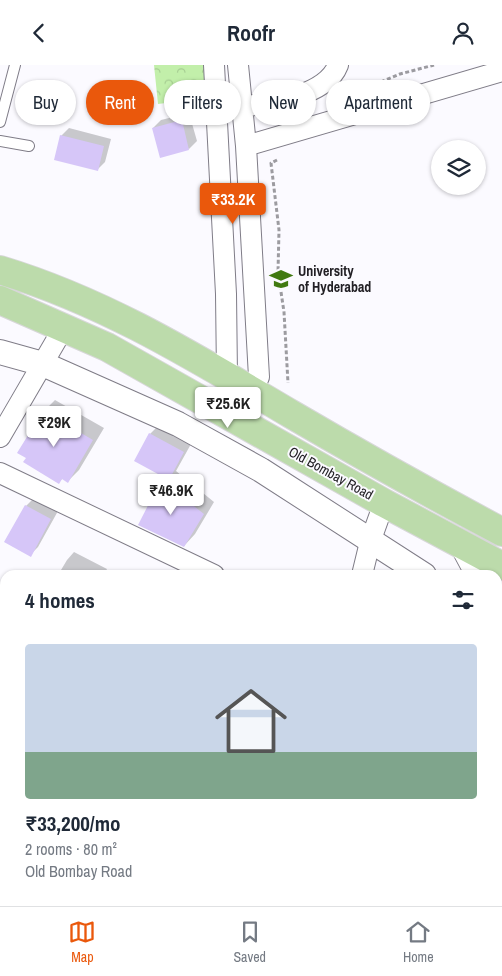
<!DOCTYPE html>
<html lang="en">
<head>
<meta charset="utf-8">
<style>
	:root { --surface:#fff; --page:#f2f2f3; --text:#1f2937; --muted:#747a83; --line:#e0e1e3; --accent:#ea580c }
	body { margin:0; font-family:"Archivo Narrow",sans-serif; background:var(--page); color:var(--text); height:100vh; display:flex; flex-direction:column; font-size:19px; white-space:nowrap }
	* { box-sizing:border-box; margin:0 }
	p { font-size:16px; color:var(--muted) }
	.icon { flex:none; width:28px; height:28px; fill:none; stroke:currentColor; stroke-width:2; stroke-linecap:round; stroke-linejoin:round }
	.map { position:relative; flex:1; overflow:hidden }
	.drawer { position:absolute; left:0px; top:505px; width:502px; height:336px; display:flex; flex-direction:column; background:var(--surface); border-radius:15px 15px 0 0; box-shadow:0 1px 4px #0004 }
	.drawer>* { flex:none }
	.hud { position:absolute; left:15px; top:15px; width:472px; height:45px; display:flex; gap:10px }
	.fabs { position:absolute; left:431px; top:75px; display:grid; gap:10px }
	.fabs a { display:grid; place-items:center; width:55px; height:55px; border-radius:50%; background:var(--surface); box-shadow:0 1px 4px #0004; font-size:25px }
	.price { position:absolute; translate:-50% -42px; padding:0 11px; border-radius:5px; background:#fff; color:#222; font-size:16px; line-height:32px; filter:drop-shadow(0 1px 2px #0008) }
	.price::after { content:''; position:absolute; left:50%; top:30px; width:15px; height:11px; margin-left:-8px; background:inherit; clip-path:polygon(0 0,100% 0,50% 100%) }
	.price.current { background:var(--accent); color:#fff }
	ul { padding:0; list-style:none }
	li { display:grid; align-content:center; gap:10px; height:265px; padding:0 25px }
	li+li { border-top:1px solid var(--line) }
	li span { display:grid; place-items:center; height:155px; border-radius:5px; color:#555 }
	li>.icon { margin-inline-start:auto }
	span .icon { width:90px; height:90px; fill:#fffc; stroke-width:1 }
	li b { font-size:21px }
	h2 { display:flex; justify-content:space-between; align-items:center; height:60px; padding:0 25px; font-size:21px }
	.tag { padding:0 18px; border-radius:22px; background:var(--surface); box-shadow:0 1px 4px #0004; font-size:18px; line-height:45px }
	.tag.current { background:var(--accent); color:#fff }
	header { display:flex; justify-content:space-between; align-items:center; height:65px; padding:0 25px; background:var(--surface); font-size:22px; font-weight:700 }
	.tab-bar { display:flex; justify-content:space-around; align-items:center; height:70px; border-top:1px solid var(--line); background:var(--surface); font-size:14px; color:var(--muted) }
	.tab-bar a { display:grid; justify-items:center; gap:2px }
	.tab-bar .current { color:var(--accent) }
	.map>svg:first-child { display:block }
</style>
</head>
<body>
<header><svg class="icon" aria-label="back" viewBox="0 0 24 24"><path d="M15 5l-7 7 7 7"/></svg>Roofr<svg class="icon" aria-label="person" viewBox="0 0 24 24"><circle cx="12" cy="8" r="4"/><path d="M4 21q1-7 8-7t8 7"/></svg></header>
<div class="map">
<svg width="502" height="841" viewBox="0 0 502 841">
	<defs>
		<pattern id="park-crowns" width="20" height="18" patternUnits="userSpaceOnUse" patternTransform="scale(1.25)"><rect width="20" height="18" fill="#c2efaa"/><path d="M2 6a3 3 0 1 1 6 0M12 15a3 3 0 1 1 6 0" fill="none" stroke="#a6cd92"/></pattern>
	</defs>
	<rect width="100%" height="100%" fill="#fbfaff"/>
	<path fill="url(#park-crowns)" d="M154,0H216L220,31L158,39Z"/>
	<path fill="#0003" d="M189,48L197,76L189,84L153,63L161,55Z
		M69,63L111,74L105,97L97,105L61,71Z
		M55,335L104,363L79,405L68,416L63,413L59,417L27,393L44,346Z
		M158,361L191,379L176,406L214,437L195,469L184,481L139,460L166,412L150,369Z
		M34,433L58,446L38,482L30,490L26,441Z
		M74,487L107,504L104,510H58L67,495Z
		M0,607L5,610V641L0,650Z
		M498,681L502,684V792L498,790Z
		M0,702L5,705V814L0,816Z
		M149,836H203L201,841H157Z
		M289,836H339L338,841H287Z
		M357,836H432L440,841L441,836H492L490,841H356Z"/>
	<path fill="#d6c6f8" d="M182,55L189,85L160,93L152,63Z
		M60,70L104,81L98,106L54,95Z
		M43,346L93,375L68,418L62,414L59,419L23,397L26,393L17,388Z
		M149,368L184,387L169,415L134,396Z
		M161,415L204,449L184,482L138,460Z
		M25,440L51,454L31,492L4,477Z"/>
	<g fill="none" stroke-linecap="round" stroke-linejoin="round">
		<defs>
			<path id="service" d="M0,57L15,0
				M0,76L29,81
				M498,679L502,681"/>
			<path id="minor" d="M214,0L226,229L227,311
				M238,0L246,81L259,312L252,325
				M228,43C260,40 325,34 338,0
				M246,81L502,6
				M0,372L64,262
				M0,408L214,510
				M362,510L370,477L384,438
				M0,544L5,547
				M0,685L5,687
				M498,832L502,835
				M0,838L7,841
				M269,841L271,836"/>
			<path id="tertiary" d="M0,287L43,299L178,359L261,405L424,510
				M462,480L478,510
				M498,546L502,555"/>
			<path id="primary" d="M0,205C106,237 196,293 291,349C361,390 431,429 502,467
				M0,235L107,282L384,438L502,501"/>
		</defs>
		<use href="#service" stroke="#7f7c87" stroke-width="12"/>
		<use href="#minor" stroke="#7f7c87" stroke-width="22"/>
		<use href="#tertiary" stroke="#7f7c87" stroke-width="26"/>
		<use href="#primary" stroke="#d7d7d8" stroke-width="30"/>
		<path stroke="#9c9ba0" stroke-width="3" stroke-dasharray="4 2.5" stroke-linecap="butt" d="M369,22L400,9L434,0
			M277,95L271,98L279,165L278,207L284,247L288,318"/>
		<use href="#service" stroke="#fff" stroke-width="10"/>
		<use href="#minor" stroke="#fff" stroke-width="20"/>
		<use href="#tertiary" stroke="#fff" stroke-width="24"/>
		<use href="#primary" stroke="#bcdbab" stroke-width="28"/>
	</g>
	<defs>
		<symbol id="university-bare" viewBox="-9 -9 18 18"><path d="M0-5L7-2L0 1L-7-2ZM-4 1L0 2.5L4 1V4Q0 6-4 4Z" fill="#417a11" stroke="#fbfaff" stroke-width="2.5" paint-order="stroke"/></symbol>
	</defs>
	<g fill-rule="evenodd">
		<use href="#university-bare" x="265" y="198" width="32" height="32"/>
	</g>
	<g text-anchor="middle" stroke-width="4" stroke-linejoin="round" paint-order="stroke">
		<g font-size="14" font-weight="bold" fill="#222025" stroke="#fbfaff" text-anchor="start">
			<text x="298" y="211">University<tspan x="298" dy="16">of Hyderabad</tspan></text>
		</g>
		<g font-size="14" fill="#222025" stroke="#fbfaff">
			<text transform="translate(331 408) rotate(29)" y="5">Old Bombay Road</text>
		</g>
	</g>
</svg>
<div class="fabs">
<a><svg class="icon" aria-label="layers" viewBox="0 0 24 24"><path d="M12 4l9 5-9 5-9-5zM3 14l9 5 9-5"/></svg></a>
</div>
<b class="price current" style="left:233px;top:160px">₹33.2K</b>
<b class="price" style="left:228px;top:364px">₹25.6K</b>
<b class="price" style="left:54px;top:383px">₹29K</b>
<b class="price" style="left:171px;top:451px">₹46.9K</b>
<div class="hud">
<a class="tag">Buy</a>
<a class="tag current">Rent</a>
<a class="tag">Filters</a>
<a class="tag">New</a>
<a class="tag">Apartment</a>
</div>
<section class="drawer">
<h2>4 homes<svg class="icon" aria-label="filters" viewBox="0 0 24 24"><path d="M4 7h16M4 17h16"/><circle cx="9" cy="7" r="2"/><circle cx="15" cy="17" r="2"/></svg></h2>
<ul>
<li><span style="background:linear-gradient(#c9d6e8 70%,#7fa58c 0)"><svg class="icon" aria-label="home" viewBox="0 0 24 24"><path d="M3 11l9-7 9 7M6 9v11h12V9"/></svg></span><div><b>₹33,200/mo</b><p>2 rooms · 80 m²</p><p>Old Bombay Road</p></div></li>
</ul>
</section>
</div>
<nav class="tab-bar">
<a class="current"><svg class="icon" aria-label="map" viewBox="0 0 24 24"><path d="M3 6l6-2 6 2 6-2v14l-6 2-6-2-6 2zM9 4v14M15 6v14"/></svg>Map</a>
<a><svg class="icon" aria-label="saved" viewBox="0 0 24 24"><path d="M7 4h10v16l-5-4-5 4z"/></svg>Saved</a>
<a><svg class="icon" aria-label="home" viewBox="0 0 24 24"><path d="M3 11l9-7 9 7M6 9v11h12V9"/></svg>Home</a>
</nav>
</body>
</html>
